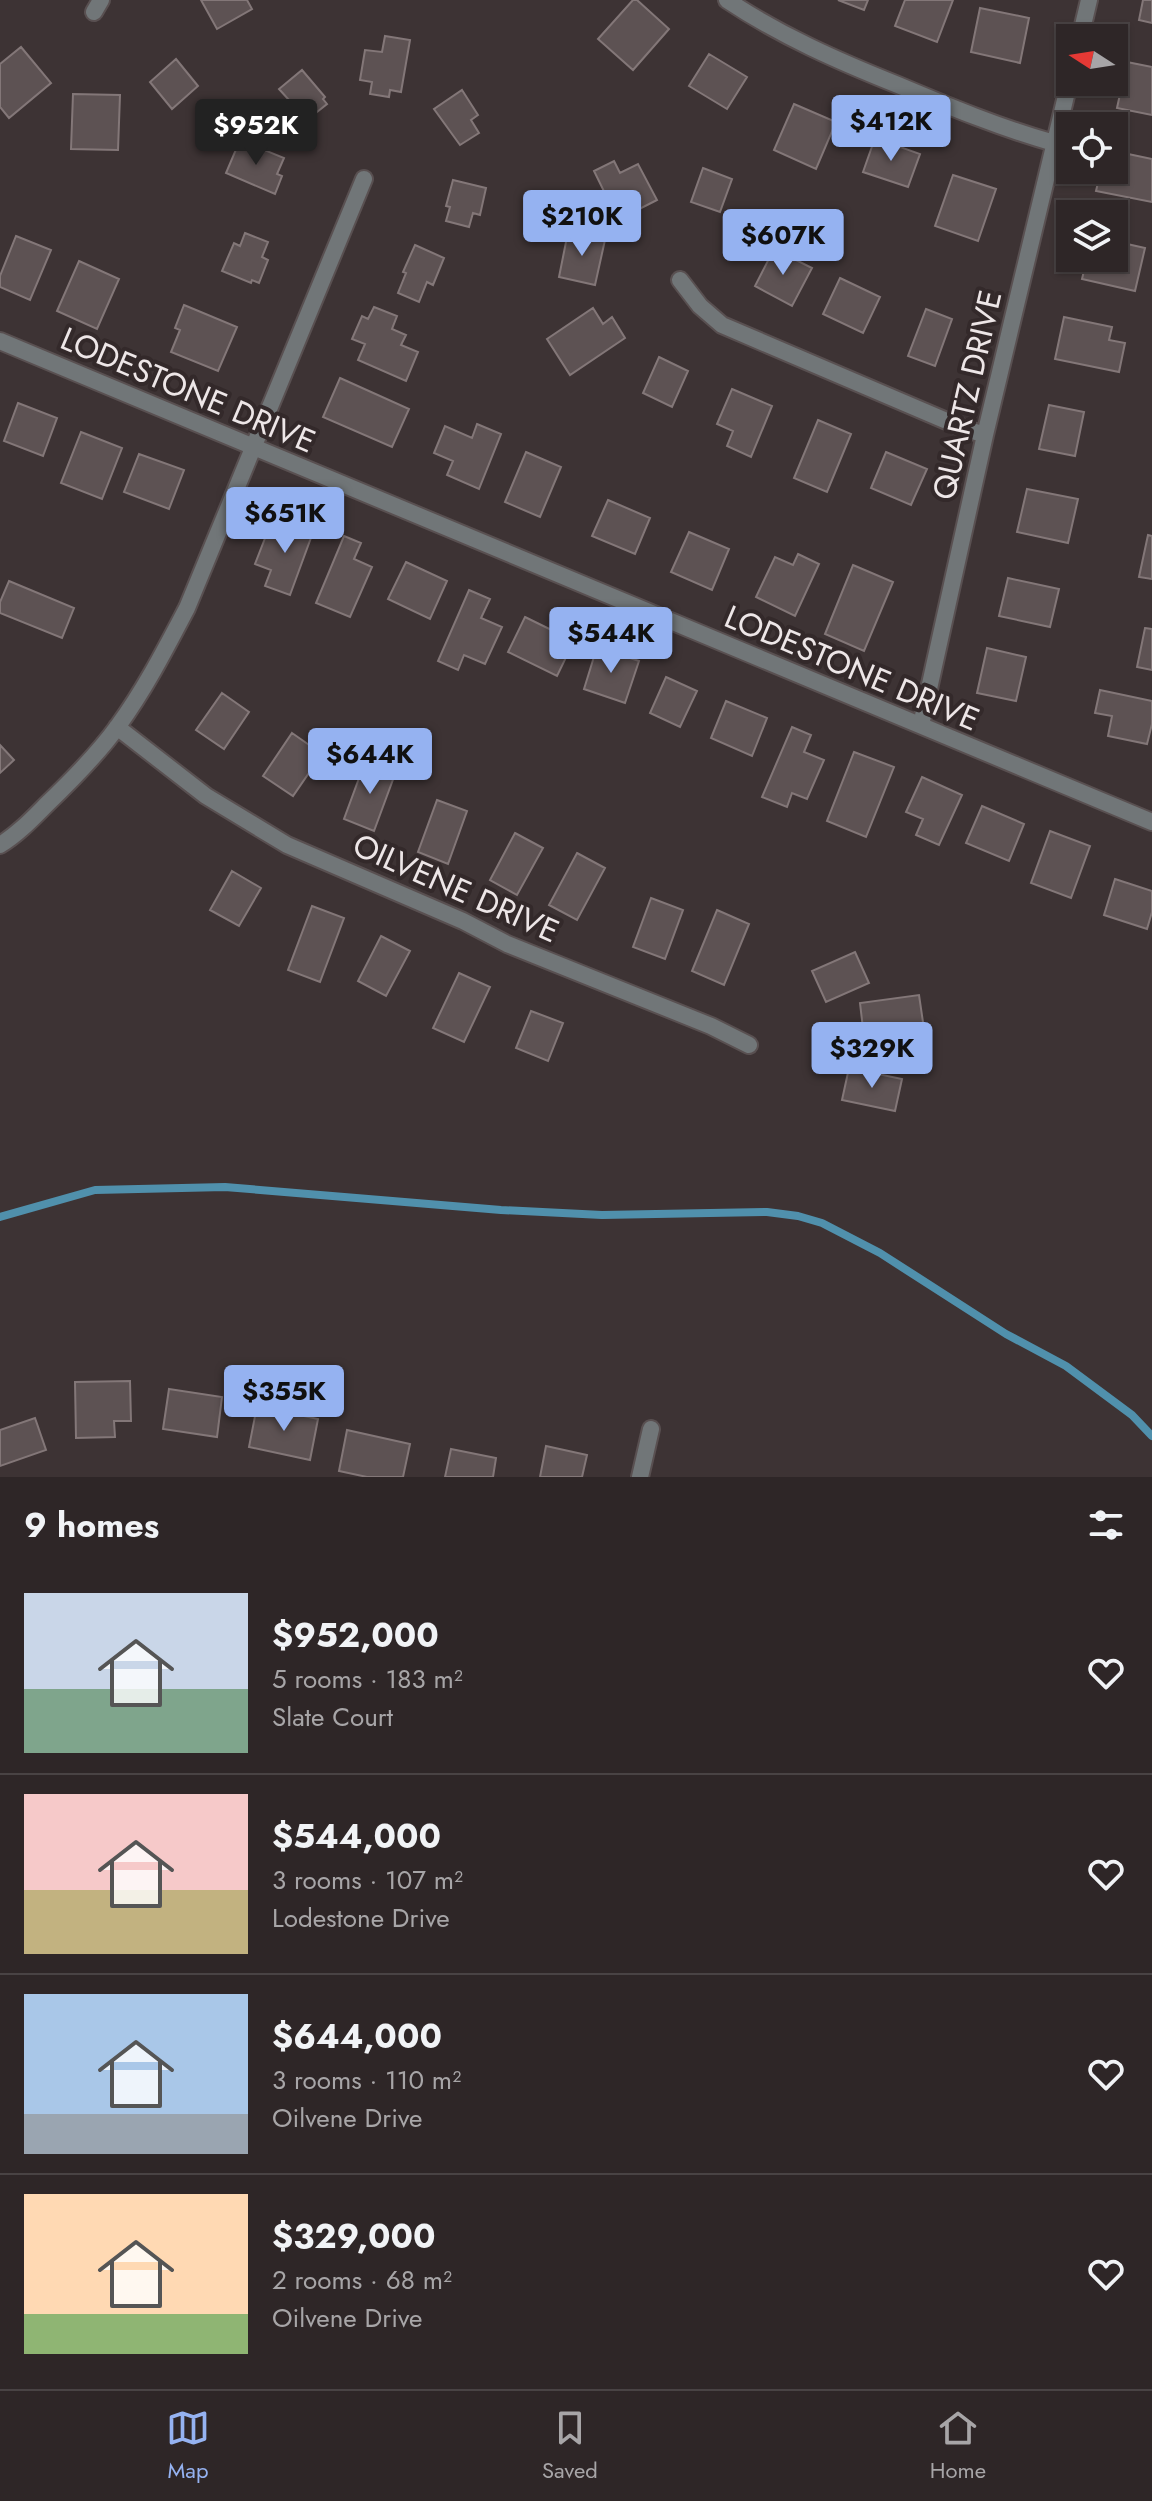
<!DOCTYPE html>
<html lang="en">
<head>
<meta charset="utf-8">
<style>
	:root { --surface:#2e2627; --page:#3a3233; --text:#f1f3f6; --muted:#a7a5a7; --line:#494344; --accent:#95b2f1 }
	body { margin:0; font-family:Jost,sans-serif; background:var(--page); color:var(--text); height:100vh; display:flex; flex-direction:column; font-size:30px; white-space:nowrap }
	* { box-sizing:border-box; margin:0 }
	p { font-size:26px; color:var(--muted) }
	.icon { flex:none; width:44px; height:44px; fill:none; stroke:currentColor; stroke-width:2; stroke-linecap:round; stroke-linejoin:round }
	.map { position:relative; height:1477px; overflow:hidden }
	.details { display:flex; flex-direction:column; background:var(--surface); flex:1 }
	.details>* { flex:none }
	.needle { width:52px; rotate:282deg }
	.buttons { position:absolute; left:1056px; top:24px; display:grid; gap:16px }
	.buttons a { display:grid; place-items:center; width:72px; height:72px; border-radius:0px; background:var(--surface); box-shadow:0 2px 6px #0004,0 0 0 2px var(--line); font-size:40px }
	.price { position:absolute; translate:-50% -68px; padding:0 18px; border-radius:8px; background:var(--accent); color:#111; font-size:26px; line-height:52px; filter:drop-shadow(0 2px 4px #0008) }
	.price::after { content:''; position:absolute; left:50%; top:48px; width:24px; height:18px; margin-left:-12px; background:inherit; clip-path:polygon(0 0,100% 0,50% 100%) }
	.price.current { background:#222; color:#fff }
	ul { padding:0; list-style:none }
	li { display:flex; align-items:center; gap:24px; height:200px; padding:0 24px }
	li+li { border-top:2px solid var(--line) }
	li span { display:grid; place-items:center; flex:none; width:224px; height:160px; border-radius:0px; color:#555 }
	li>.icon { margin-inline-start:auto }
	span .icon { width:96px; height:96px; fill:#fffc; stroke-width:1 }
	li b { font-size:34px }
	h2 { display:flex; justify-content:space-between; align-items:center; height:96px; padding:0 24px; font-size:34px }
	.tabs { display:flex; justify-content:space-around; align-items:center; height:112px; border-top:2px solid var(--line); background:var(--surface); font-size:22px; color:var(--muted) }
	.tabs a { display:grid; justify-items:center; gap:4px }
	.tabs .current { color:var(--accent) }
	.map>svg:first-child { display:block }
</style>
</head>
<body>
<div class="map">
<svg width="1152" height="1477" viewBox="0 0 1152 1477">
	<rect width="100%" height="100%" fill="#3d3334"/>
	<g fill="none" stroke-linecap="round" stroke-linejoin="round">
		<path stroke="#5090ac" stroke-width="8" d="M0,1217L95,1190L225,1187L501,1210L602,1215L767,1212L798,1216L822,1223L880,1253L1006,1334L1066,1366L1132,1415L1152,1436"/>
	</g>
	<path fill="#5d5253" stroke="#837778" stroke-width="2" d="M201,0H247L252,9L217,29Z
		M633,0H637L669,29L633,70L598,39Z
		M838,0H868L864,10Z
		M905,0H953L937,42L895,26Z
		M1143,0H1152V23L1139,20Z
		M980,8L1029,18L1020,63L971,52Z
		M385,36L410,40L401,92L390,90L389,97L370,94L372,82L360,80L365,50L382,52Z
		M21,47L51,83L9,118L0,107V64Z
		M709,54L747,77L727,109L689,86Z
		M176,59L198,86L172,109L150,82Z
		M1127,62L1152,67V115L1117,108Z
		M302,70L325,97L323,99L327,104L307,120L279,89Z
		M462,90L478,115L471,120L479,133L460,145L434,109Z
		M73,94L120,95L118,150L71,149Z
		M794,104L836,122L816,169L774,150Z
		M875,138L920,154L908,187L863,172Z
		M240,140L284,158L277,174L282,176L275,194L226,173Z
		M1114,151L1152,159V202L1096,191L1101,170H1114Z
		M614,161L620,173L638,164L657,200L618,220L594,171Z
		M703,168L732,179L720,212L691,202Z
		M953,175L996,189L978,241L935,226Z
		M453,180L486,188L480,215L473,213L469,227L446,221L450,207L446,206Z
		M568,232L605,240L595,285L559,277Z
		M245,233L268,242L262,257L268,260L259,283L252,280L251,283L222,271L234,243L240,246Z
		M16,236L51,250L30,300L0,287V276Z
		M1114,241L1145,248L1135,291L1082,279L1087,258H1114Z
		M415,245L444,258L433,285L427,282L419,302L398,293L406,273L403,272Z
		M774,249L812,268L792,306L755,286Z
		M79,261L119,279L97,329L57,311Z
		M840,278L880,297L863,333L823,314Z
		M184,305L237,327L218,371L171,352L180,330L175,328Z
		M374,307L397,316L392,329L406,335L401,345L418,352L406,381L358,360L365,344L352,339L362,316L368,319Z
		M593,308L603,324L612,317L625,338L570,375L547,339Z
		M926,309L952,319L935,366L908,356Z
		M1064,317L1112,327L1109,340L1125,343L1119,372L1055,359Z
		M659,357L688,371L672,407L643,393Z
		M340,378L409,409L392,447L323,417Z
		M732,389L772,406L751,457L727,446L733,431L717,424Z
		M18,403L57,418L43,456L4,441Z
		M1049,405L1084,412L1075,456L1039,449Z
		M818,420L851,434L827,492L794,478Z
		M477,424L501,434L479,489L447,475L453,461L434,453L445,426L472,438Z
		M81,432L122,448L102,499L61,483Z
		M526,452L561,467L540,517L505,502Z
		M886,452L927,469L911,505L871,488Z
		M139,454L184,470L169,509L124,492Z
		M1027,489L1078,499L1068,543L1017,532Z
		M608,500L650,518L635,554L592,536Z
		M298,517L316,524L290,595L265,586L271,570L255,564L269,528L291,536Z
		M689,532L729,549L712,590L671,572Z
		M1148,535L1152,536V579L1139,577Z
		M344,536L361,543L354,559L372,567L350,617L316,603Z
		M798,554L819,564L795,616L756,597L775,557L793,565Z
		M406,562L447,581L430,619L388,599Z
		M853,565L893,582L864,651L825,634Z
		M1008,578L1059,589L1050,627L999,616Z
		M9,581L74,608L62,638L0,613V602Z
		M469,590L490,599L481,618L502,627L485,664L464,655L458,670L438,661Z
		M525,617L574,641L557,676L508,652Z
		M1145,628L1152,629V670L1137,667Z
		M597,647L639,661L625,703L584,689Z
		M987,648L1026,657L1016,701L977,693Z
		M666,677L697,691L680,727L650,713Z
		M1100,690L1152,701V724L1147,744L1108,736L1112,716L1095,713Z
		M222,693L249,712L224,749L196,730Z
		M726,701L767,718L752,756L711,738Z
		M792,727L811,735L804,752L824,760L807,799L792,793L787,807L762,797Z
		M292,733L322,754L293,796L263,776Z
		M0,745L14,760L0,773Z
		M854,752L894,767L866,837L827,821Z
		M365,762L395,774L374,831L344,819Z
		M922,777L962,795L939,845L916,835L923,819L906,812Z
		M437,800L467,811L448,864L418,852Z
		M982,806L1024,824L1009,861L966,843Z
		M1050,831L1090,846L1071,898L1031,883Z
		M515,833L543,848L517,895L490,880Z
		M577,853L605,868L577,920L549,905Z
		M232,871L261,888L239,926L210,910Z
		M1115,879L1152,891V912L1147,929L1104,915Z
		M651,898L683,910L665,959L633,947Z
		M312,906L344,918L320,982L288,970Z
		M717,910L749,924L724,985L692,971Z
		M381,936L410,951L386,996L358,981Z
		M855,952L869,983L826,1002L812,971Z
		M459,973L490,987L464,1042L433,1028Z
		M919,995L924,1029L864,1037L860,1003Z
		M531,1011L563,1023L548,1061L516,1048Z
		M849,1068L902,1079L895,1111L842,1100Z
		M130,1381L131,1421H114L115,1437L76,1438L75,1382Z
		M169,1389L222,1397L217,1437L163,1429Z
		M257,1406L318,1419L310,1460L249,1447Z
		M35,1418L46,1450L0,1466V1430Z
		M347,1430L410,1444L403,1477H367L339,1471Z
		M546,1446L587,1455L582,1477H540Z
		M451,1449L496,1458L493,1477H445Z"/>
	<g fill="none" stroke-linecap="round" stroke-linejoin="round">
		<defs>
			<path id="minor" d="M727,0C781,36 838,61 898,85C950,107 1001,128 1054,143
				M94,12L101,0
				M1080,38L1089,0
				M680,280L700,306L722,325L963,428L985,435
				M0,341L1152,822
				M921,725L985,435L1070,79
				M117,727L206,796L287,845L463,921L507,944L711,1026L749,1045
				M0,845C18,834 32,819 47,804C72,780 98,754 118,726C145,689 166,648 187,608L364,179
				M640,1477L651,1429"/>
		</defs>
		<use href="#minor" stroke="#595051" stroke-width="20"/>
		<use href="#minor" stroke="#717678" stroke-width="16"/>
	</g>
	<g text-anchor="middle" stroke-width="8" stroke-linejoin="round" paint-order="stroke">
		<g font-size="32" fill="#ede6e7" stroke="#33292a">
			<text transform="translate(188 390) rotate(23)" y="11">LODESTONE DRIVE</text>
			<text transform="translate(967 395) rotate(-77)" y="11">QUARTZ DRIVE</text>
			<text transform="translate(852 668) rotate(23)" y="11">LODESTONE DRIVE</text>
			<text transform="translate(456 888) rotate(24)" y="11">OILVENE DRIVE</text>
		</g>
	</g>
</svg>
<div class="buttons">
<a><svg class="needle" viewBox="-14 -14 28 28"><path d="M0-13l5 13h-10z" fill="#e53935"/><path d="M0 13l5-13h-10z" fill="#a7a5a7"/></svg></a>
<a><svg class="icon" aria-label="locate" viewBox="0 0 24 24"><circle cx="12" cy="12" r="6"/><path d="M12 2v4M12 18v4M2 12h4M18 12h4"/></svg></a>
<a><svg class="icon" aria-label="layers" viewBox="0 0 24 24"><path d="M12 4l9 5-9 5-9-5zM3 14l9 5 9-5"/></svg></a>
</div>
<b class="price" style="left:891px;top:163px">$412K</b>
<b class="price current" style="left:256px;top:167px">$952K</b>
<b class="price" style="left:582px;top:258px">$210K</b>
<b class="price" style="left:783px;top:277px">$607K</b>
<b class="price" style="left:285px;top:555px">$651K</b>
<b class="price" style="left:611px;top:675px">$544K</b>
<b class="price" style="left:370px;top:796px">$644K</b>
<b class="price" style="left:872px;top:1090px">$329K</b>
<b class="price" style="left:284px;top:1433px">$355K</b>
</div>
<section class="details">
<h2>9 homes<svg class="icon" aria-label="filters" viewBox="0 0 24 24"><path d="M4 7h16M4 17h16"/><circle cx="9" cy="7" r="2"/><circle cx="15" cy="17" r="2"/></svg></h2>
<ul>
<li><span style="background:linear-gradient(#c9d6e8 60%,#7fa58c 0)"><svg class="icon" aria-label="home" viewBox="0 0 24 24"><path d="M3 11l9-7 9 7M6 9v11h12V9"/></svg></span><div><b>$952,000</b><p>5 rooms · 183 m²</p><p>Slate Court</p></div><svg class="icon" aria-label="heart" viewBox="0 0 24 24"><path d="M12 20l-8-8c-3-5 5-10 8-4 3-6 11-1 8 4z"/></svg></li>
<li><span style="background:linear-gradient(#f6c9c9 60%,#c2b280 0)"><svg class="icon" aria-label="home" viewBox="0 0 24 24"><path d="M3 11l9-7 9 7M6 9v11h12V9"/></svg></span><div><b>$544,000</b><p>3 rooms · 107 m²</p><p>Lodestone Drive</p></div><svg class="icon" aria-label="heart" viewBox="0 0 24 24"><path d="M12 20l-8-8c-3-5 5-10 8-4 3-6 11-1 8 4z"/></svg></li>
<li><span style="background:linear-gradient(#a9c7e8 75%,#9aa5b1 0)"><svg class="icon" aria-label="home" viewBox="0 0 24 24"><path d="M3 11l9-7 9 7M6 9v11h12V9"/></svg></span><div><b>$644,000</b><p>3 rooms · 110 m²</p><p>Oilvene Drive</p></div><svg class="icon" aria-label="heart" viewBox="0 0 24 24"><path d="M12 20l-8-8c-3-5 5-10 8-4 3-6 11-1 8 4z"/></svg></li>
<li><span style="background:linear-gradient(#ffd9b3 75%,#8fb573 0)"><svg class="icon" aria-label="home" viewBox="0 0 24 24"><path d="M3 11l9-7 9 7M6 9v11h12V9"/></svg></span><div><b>$329,000</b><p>2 rooms · 68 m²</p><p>Oilvene Drive</p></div><svg class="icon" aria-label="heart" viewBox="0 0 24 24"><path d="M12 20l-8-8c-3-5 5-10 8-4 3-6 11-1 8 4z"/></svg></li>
</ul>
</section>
<nav class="tabs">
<a class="current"><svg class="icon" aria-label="map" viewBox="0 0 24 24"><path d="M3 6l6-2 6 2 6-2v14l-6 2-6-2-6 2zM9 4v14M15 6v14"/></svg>Map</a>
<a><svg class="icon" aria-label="saved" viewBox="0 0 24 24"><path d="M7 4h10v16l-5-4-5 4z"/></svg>Saved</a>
<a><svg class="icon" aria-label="home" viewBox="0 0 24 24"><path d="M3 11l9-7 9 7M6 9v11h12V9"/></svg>Home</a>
</nav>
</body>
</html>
